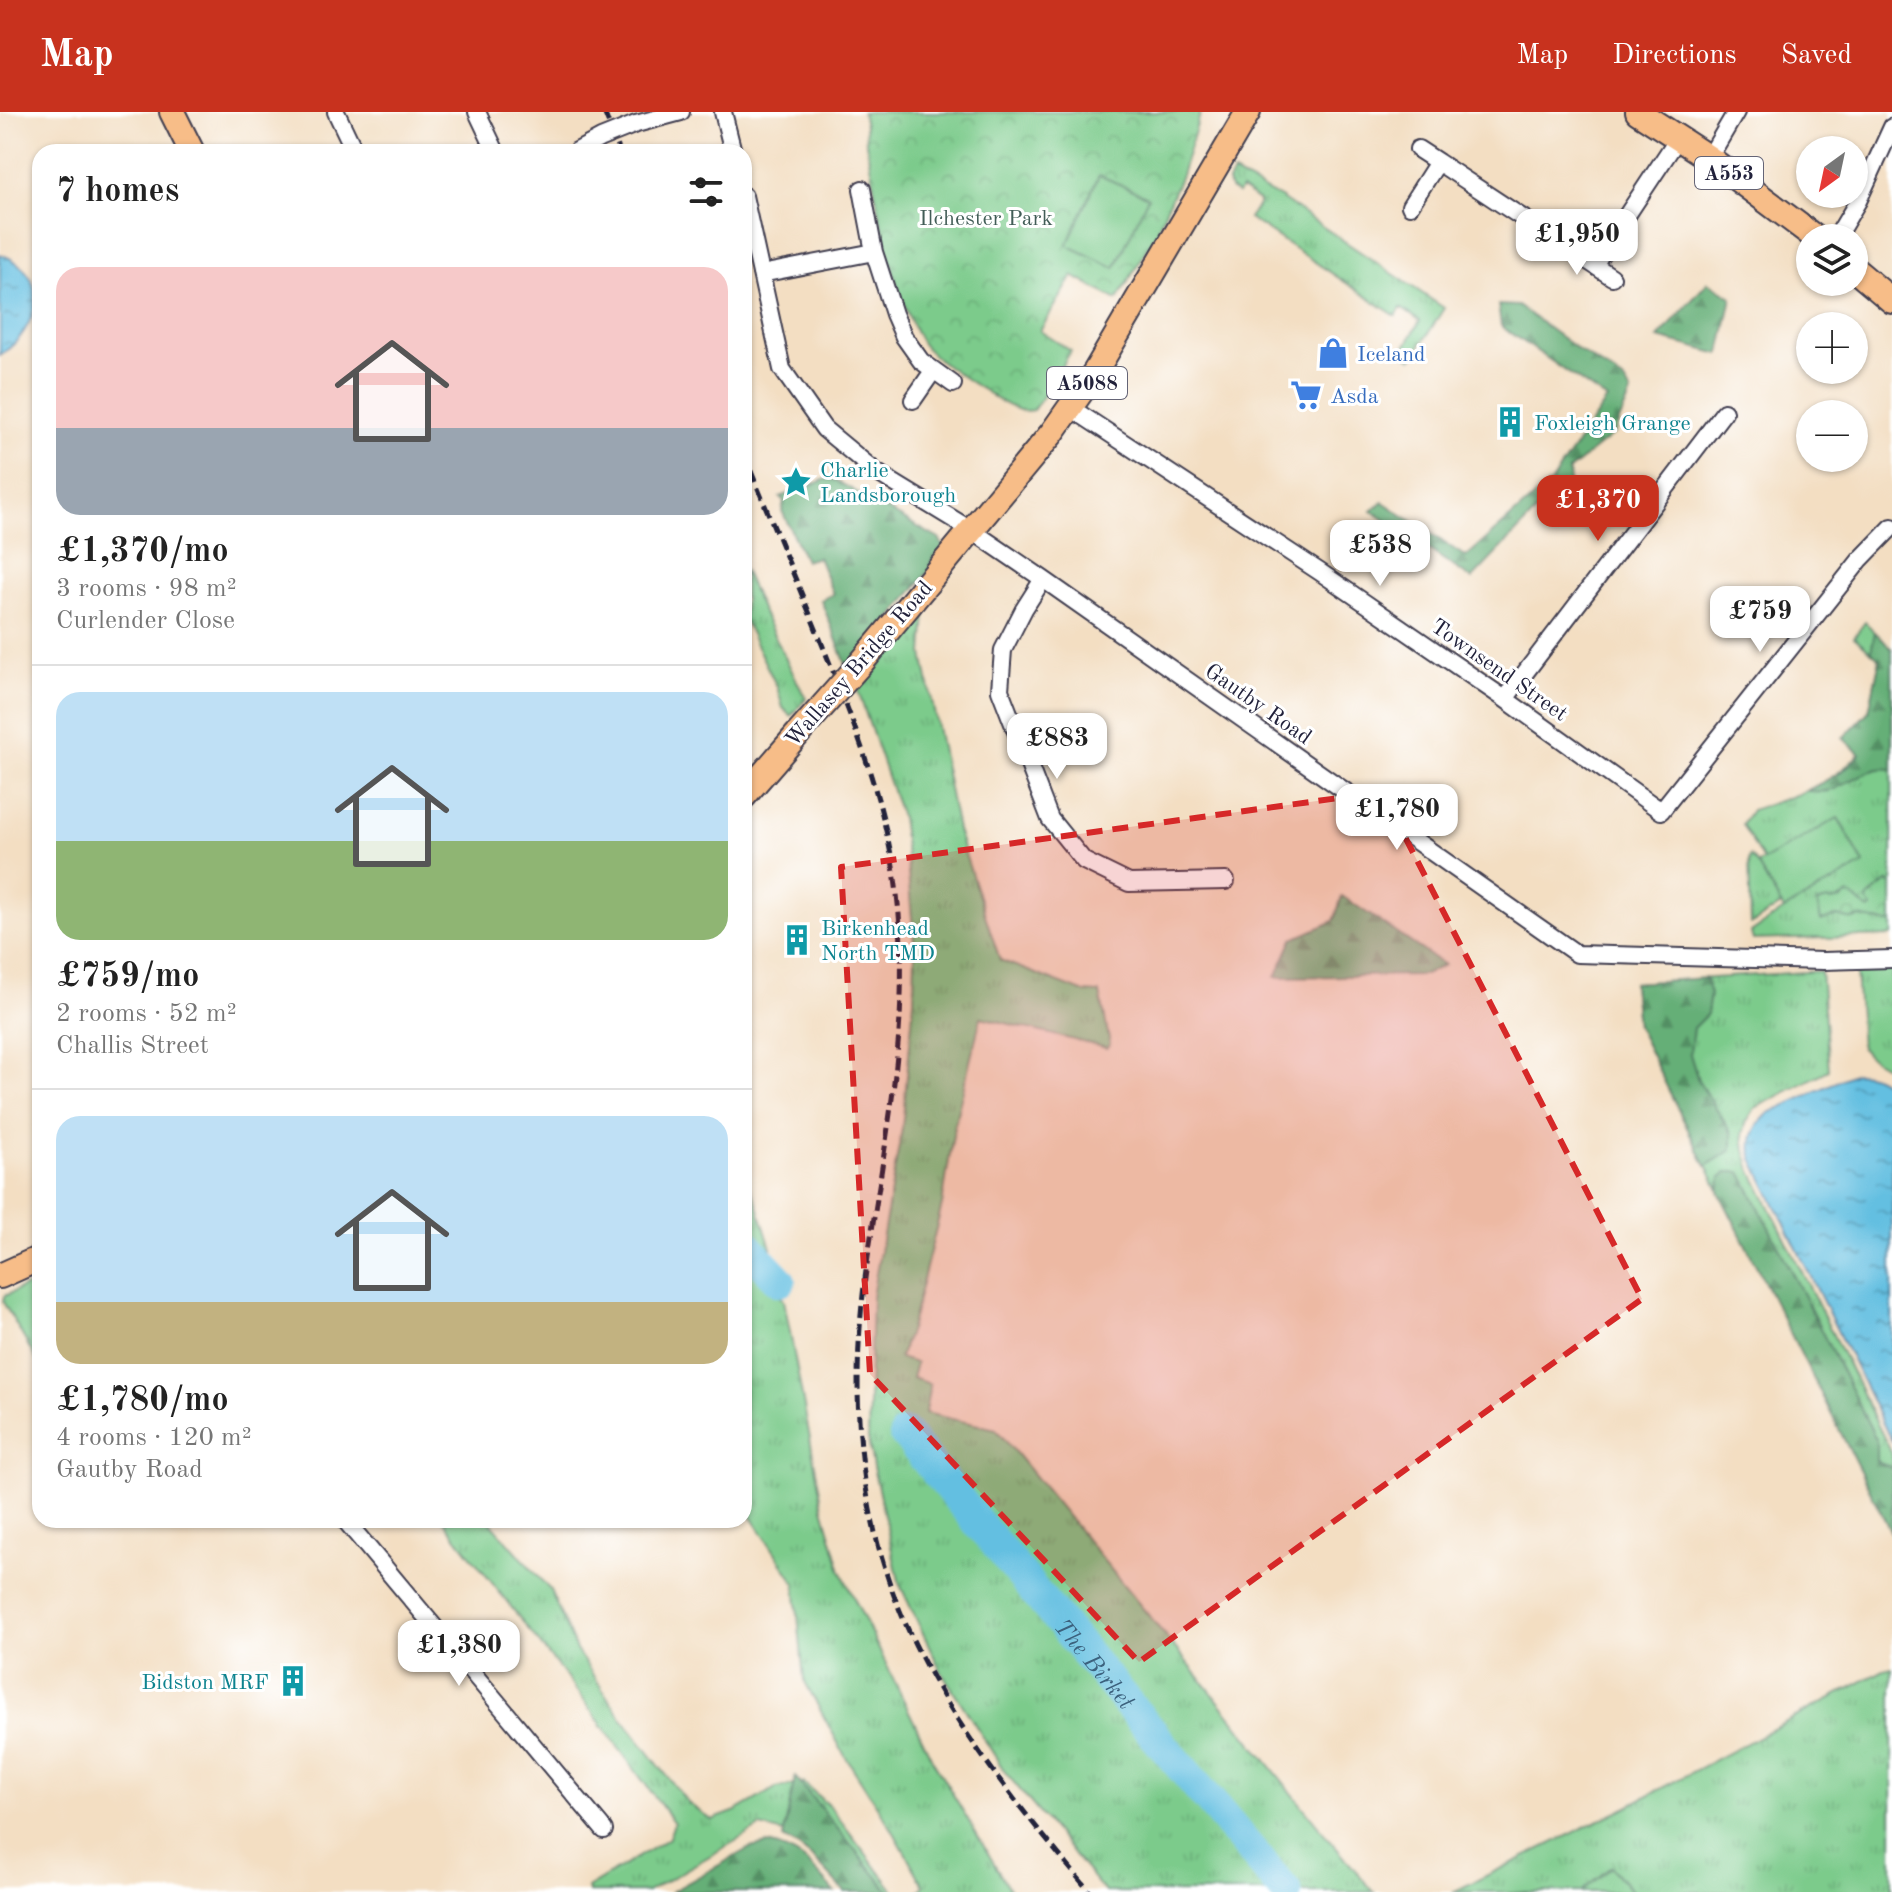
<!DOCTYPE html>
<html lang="en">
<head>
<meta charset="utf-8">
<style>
	:root { --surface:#fff; --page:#f2f2f2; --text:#222; --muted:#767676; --line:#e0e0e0; --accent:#c8321e }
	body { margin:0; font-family:"Old Standard TT",serif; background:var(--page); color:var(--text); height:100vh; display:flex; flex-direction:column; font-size:30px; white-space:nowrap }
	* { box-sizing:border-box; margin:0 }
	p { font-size:26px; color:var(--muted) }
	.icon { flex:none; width:44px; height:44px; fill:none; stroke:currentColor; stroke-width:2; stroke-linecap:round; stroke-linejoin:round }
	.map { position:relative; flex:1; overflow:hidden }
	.panel { position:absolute; left:32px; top:32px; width:720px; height:1384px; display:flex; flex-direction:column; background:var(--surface); border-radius:24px; box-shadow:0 2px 6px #0004 }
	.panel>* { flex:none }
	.needle { width:52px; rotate:213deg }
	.controls { position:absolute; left:1796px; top:24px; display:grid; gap:16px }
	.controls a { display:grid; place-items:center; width:72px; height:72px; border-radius:50%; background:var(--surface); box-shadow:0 2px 6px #0004; font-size:40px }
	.price { position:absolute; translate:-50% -68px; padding:0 18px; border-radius:16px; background:#fff; color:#222; font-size:26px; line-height:52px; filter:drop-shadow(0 2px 4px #0008) }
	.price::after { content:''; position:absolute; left:50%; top:48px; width:24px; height:18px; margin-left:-12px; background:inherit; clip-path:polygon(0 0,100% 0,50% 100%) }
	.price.active { background:var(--accent); color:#fff }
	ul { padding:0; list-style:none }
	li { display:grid; align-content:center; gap:16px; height:424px; padding:0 24px }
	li+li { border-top:2px solid var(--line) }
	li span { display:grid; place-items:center; height:248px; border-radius:24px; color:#555 }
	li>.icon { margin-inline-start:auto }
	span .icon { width:144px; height:144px; fill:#fffc; stroke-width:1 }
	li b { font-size:34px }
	h2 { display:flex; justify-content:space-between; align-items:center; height:96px; padding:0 24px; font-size:34px }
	header { display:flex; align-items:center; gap:48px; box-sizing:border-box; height:112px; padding:0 40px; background:var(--accent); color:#fff }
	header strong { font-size:38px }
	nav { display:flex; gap:44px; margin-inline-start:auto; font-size:28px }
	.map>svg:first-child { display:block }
</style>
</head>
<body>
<header>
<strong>Map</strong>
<nav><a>Map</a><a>Directions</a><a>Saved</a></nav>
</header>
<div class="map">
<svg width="1892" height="1780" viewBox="0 0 1892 1780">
	<defs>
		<pattern id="grass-tufts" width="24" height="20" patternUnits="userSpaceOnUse" patternTransform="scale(2)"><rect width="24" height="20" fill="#7ccb8b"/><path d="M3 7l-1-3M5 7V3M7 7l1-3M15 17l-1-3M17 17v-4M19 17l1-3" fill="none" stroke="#6bae79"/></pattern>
		<pattern id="forest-firs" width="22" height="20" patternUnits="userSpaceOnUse" patternTransform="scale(2)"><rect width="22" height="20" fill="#65af77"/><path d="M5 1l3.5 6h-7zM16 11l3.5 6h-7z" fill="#538e63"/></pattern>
		<pattern id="park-crowns" width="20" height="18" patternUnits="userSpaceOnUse" patternTransform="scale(2)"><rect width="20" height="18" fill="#7ccb8b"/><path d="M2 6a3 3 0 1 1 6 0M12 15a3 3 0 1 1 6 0" fill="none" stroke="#6bae79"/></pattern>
		<pattern id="water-ripples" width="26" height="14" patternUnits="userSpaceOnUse" patternTransform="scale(2)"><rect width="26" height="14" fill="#63bfe1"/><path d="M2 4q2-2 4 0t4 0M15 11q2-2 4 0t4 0" fill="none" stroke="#519bb8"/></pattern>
	</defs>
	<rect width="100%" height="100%" fill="#fff"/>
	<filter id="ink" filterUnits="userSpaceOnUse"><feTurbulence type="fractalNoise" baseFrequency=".0125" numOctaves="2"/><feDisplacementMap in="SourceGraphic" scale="16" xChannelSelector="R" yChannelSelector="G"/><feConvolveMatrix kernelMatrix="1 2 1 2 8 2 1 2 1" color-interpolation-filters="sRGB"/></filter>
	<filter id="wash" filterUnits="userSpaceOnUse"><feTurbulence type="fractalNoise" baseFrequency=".006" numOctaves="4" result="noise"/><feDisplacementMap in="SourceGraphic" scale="32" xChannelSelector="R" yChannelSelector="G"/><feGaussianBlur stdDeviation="1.8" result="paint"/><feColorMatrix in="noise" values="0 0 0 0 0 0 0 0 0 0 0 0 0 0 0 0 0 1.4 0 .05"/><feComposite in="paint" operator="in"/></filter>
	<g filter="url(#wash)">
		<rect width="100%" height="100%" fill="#f3dec2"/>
		<path fill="url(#grass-tufts)" stroke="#4f7663" stroke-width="2" d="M1233,61L1280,86L1444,196L1412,247L1402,240L1420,209L1401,196L1396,204L1249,106L1260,90L1241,77L1238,82L1230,77L1228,70Z
			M744,458L761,497L806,587L791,604L783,596L777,575L744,508Z
			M926,500L923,542L957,718L1000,848L1082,880L1100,881L1110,932L1107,936L981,905L955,1010L942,1093L910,1218L899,1246L916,1251L912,1266L930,1272L925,1301L996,1317L1212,1581L1328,1726L1374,1780H1299L909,1319L896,1331L1272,1780H1105L1005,1660L941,1559L900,1473L873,1355L868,1326L872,1184L902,1017L914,888L915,840L907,750L901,705L858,579Z
			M1865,510L1892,537V824L1753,828L1751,821L1784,798L1864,752L1838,706L1763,749L1742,712L1751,698C1795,684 1826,676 1860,642L1843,626L1869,599L1880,547L1854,525Z
			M1750,744L1757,752L1781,793L1751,813L1749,747Z
			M1892,858V958L1868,944L1861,936L1856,859Z
			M1821,859L1829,958L1755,996L1747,1009L1743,1022L1745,1038L1750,1055L1892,1342V1422L1637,914L1633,871Z
			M744,1065L756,1088L774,1146L744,1115Z
			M744,1145L784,1188L823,1396L841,1459L932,1647L1011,1780H917L924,1774L892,1717L845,1644L804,1568L795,1471L744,1393Z
			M40,1168V1254L3,1190L4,1184Z
			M443,1408H489L550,1478L576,1538L622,1606L688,1691L712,1708L736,1699L776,1676L804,1671L831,1696L895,1780H854L801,1725L760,1715L647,1780H588L587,1776L669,1726L674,1711L576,1578Z
			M1892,1556V1780H1632L1611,1755L1581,1780H1453L1628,1694L1884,1558Z"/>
		<path fill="url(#forest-firs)" stroke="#446859" stroke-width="2" d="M1708,170L1732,185L1720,242L1658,226Z
			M1498,193L1518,194L1577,237L1623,268L1631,281L1614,322L1569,358L1570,373L1540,396L1472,467L1372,399L1383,390L1466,445L1550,371L1607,288L1501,214Z
			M826,367L835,368L939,427L943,433L942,442L849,560L821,488L833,482L818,445L805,449L782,399L784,389L780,385Z
			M1875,520L1892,537V658C1874,651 1848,672 1832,678C1824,681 1814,679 1806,679L1842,660L1860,642L1843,626L1869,599L1880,547L1871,539Z
			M1342,784L1444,853L1425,863L1276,865L1293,827L1334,809Z
			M1705,866L1710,882L1707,902L1693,916L1690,942L1698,968L1732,1022V1038L1706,1054L1637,914L1633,871Z
			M1728,1060H1741L1876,1327V1349L1892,1356V1422L1719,1080L1721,1065Z
			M795,1665L890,1780H845C826,1759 810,1739 783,1726Z
			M768,1732C804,1741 811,1754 835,1780H671L750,1736Z"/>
		<path fill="url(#park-crowns)" stroke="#4f7663" stroke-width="2" d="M862,0H1201L1181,63L1160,111L1158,119L1117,188L1073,164L1040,219L1071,239L1044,283L1033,298C1014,302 998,287 983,278C966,267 935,248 923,233C916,223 912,211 907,200C885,146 877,88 866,31L865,14Z
			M1887,770L1892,771V809L1890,811L1859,805C1849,810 1847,805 1838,805C1833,805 1826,808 1821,809L1817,791L1828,788L1831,789C1837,788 1843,788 1846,783L1852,784L1869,798L1872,796L1867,789L1869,785Z"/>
		<path fill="#7ccb8b" stroke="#4f7663" stroke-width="2" d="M1099,63L1148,85L1115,156L1067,133Z
			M1838,706L1864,752L1784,798L1757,752Z
			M1611,1755L1632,1780H1581Z"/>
		<path fill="url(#water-ripples)" stroke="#42708e" stroke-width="2" d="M0,142C54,161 39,218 0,243Z
			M1855,961C1870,961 1882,965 1892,977V1330L1752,1045C1750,1024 1754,1015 1769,1001Z"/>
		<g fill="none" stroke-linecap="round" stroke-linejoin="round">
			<g stroke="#63bfe1" stroke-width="32">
				<path d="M744,1131L780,1169"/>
				<path id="s1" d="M905,1322L1067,1519L1286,1780"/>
			</g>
		</g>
	</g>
	<g filter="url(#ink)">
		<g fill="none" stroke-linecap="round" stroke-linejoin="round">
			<defs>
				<path id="street" d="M336,0L355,40
					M477,0L496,40
					M723,0L733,40
					M636,12L681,0
					M1418,37L1438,50
					M1709,46L1736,0
					M862,77L874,140L894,202L904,225L921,249L953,272
					M744,84L782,257L824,317L876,360L971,418L1043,467L1577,842L1823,849L1892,847
					M1410,94L1438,50L1594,153L1678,26
					M1836,126L1858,89L1892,15
					M1594,153L1612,165
					M761,162L874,140
					M913,288L933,259
					M1071,296L1320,460L1505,587L1661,699L1860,448L1892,415
					M1043,467L1024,497L1003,538L1000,578L1050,707L1084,749L1129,771L1226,769
					M1505,587L1724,300
					M345,1408L604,1718"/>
				<path id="primary" d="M172,0L192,40
					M1638,0L1709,46L1816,126
					M1854,157L1892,189
					M861,551L1052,321L1095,260L1248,0
					M744,684L796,624
					M0,1164L40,1146"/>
			</defs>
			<use href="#street" stroke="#413e4f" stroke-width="20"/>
			<use href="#primary" stroke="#413e4f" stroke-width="28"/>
			<use href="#street" stroke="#fff" stroke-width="16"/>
			<use href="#primary" stroke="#f7bd88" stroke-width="24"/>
			<path stroke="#22223b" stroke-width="5" stroke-dasharray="12 6" stroke-linecap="butt" d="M604,0L620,40
				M744,342C769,404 795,465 820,527C855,614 889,697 898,792C911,914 884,1032 867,1152C849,1273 856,1402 907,1515C951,1613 1021,1698 1090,1780"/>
			<defs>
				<path id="street-bridge" d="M575,40L601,26L636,12"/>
				<path id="primary-bridge" d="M796,624L861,551"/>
			</defs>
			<use href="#street-bridge" stroke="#413e4f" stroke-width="20" stroke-linecap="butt"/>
			<use href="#primary-bridge" stroke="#413e4f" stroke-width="28" stroke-linecap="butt"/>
			<use href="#street-bridge" stroke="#fff" stroke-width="16"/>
			<use href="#primary-bridge" stroke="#f7bd88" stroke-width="24"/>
		</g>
	</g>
	<path fill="#d62828" fill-opacity="0.2" stroke="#d62828" stroke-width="6" stroke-dasharray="16 10" stroke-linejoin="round" d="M1382,680L1642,1187L1139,1550L870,1262L841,755Z"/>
	<defs>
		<symbol id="shop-bare" viewBox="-9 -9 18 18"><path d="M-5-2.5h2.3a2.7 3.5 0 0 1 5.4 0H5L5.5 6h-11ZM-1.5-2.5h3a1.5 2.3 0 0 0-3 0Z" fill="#3f7fe0" stroke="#fff" stroke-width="2.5" paint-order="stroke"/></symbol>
		<symbol id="supermarket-bare" viewBox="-9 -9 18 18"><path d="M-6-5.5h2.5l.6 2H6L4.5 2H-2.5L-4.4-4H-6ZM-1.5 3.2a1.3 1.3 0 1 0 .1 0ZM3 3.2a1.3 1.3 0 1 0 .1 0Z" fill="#3f7fe0" stroke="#fff" stroke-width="2.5" paint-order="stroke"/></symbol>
		<symbol id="building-bare" viewBox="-9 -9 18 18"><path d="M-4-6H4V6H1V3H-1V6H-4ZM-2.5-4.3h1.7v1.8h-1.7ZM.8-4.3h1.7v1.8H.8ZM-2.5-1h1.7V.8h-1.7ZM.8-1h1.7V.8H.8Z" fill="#0f9aa8" stroke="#fff" stroke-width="2.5" paint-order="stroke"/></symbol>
		<symbol id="sight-bare" viewBox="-9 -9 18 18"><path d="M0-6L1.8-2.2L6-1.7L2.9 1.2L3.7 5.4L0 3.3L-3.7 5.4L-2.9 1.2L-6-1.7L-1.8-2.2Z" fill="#0f9aa8" stroke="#fff" stroke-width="2.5" paint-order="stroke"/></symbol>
	</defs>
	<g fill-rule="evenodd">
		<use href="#shop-bare" x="1311" y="219" width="44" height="44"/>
		<use href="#supermarket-bare" x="1284" y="261" width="44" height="44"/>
		<use href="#building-bare" x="1488" y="288" width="44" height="44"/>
		<use href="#sight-bare" x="774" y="348" width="44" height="44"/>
		<use href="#building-bare" x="775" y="806" width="44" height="44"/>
		<use href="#building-bare" x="271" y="1547" width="44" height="44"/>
	</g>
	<g text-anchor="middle" stroke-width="6" stroke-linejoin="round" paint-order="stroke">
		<g fill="#fff" stroke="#646476" stroke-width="2">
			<rect x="1695" y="45" width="68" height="32" rx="6"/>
			<rect x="1047" y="255" width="80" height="32" rx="6"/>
		</g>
		<g font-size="20" font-weight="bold" fill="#22223b">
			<text x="1729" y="68">A553</text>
			<text x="1087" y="278">A5088</text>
		</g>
		<g font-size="22" fill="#425d57" stroke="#fff">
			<text x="986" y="113">Ilchester Park</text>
		</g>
		<g font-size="22" fill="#366cbe" stroke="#fff" text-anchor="start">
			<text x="1357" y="249">Iceland</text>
			<text x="1330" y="291">Asda</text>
		</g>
		<g font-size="22" fill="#0d838f" stroke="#fff" text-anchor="start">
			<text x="1534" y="318">Foxleigh Grange</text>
			<text x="820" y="365">Charlie<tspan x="820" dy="25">Landsborough</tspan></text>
			<text x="821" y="823">Birkenhead<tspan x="821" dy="25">North TMD</tspan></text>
			<text x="269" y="1577" text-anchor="end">Bidston MRF</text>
		</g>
		<g font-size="22" fill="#22223b" stroke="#fff">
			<text transform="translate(858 551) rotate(-49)" y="8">Wallasey Bridge Road</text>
			<text transform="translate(1500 557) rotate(35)" y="8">Townsend Street</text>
			<text transform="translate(1259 591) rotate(35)" y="8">Gautby Road</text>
		</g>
		<g font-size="24" font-style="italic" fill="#3c617d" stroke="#fff">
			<text dy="8" stroke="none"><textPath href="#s1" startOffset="298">The Birket</textPath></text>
		</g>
	</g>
</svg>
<div class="controls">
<a><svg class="needle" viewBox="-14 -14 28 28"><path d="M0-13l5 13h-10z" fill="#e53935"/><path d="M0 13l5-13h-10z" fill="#767676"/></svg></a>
<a><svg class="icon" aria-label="layers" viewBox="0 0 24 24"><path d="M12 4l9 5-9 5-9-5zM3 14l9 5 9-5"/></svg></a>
<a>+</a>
<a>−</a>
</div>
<b class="price" style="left:1577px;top:165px">£1,950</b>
<b class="price active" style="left:1598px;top:431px">£1,370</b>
<b class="price" style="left:1380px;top:476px">£538</b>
<b class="price" style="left:1760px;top:542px">£759</b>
<b class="price" style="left:1057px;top:669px">£883</b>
<b class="price" style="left:1397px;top:740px">£1,780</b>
<b class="price" style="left:459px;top:1576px">£1,380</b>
<section class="panel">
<h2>7 homes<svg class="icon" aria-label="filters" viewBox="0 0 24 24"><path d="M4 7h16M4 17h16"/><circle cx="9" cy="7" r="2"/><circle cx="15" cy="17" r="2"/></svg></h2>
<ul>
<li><span style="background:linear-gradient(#f6c9c9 65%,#9aa5b1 0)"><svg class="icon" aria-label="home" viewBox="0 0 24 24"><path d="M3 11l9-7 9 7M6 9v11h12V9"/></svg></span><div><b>£1,370/mo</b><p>3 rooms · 98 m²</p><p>Curlender Close</p></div></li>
<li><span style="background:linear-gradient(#bfe0f5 60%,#8fb573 0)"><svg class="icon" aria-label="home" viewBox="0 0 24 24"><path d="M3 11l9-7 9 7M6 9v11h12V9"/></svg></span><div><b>£759/mo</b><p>2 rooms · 52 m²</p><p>Challis Street</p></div></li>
<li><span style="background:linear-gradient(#bfe0f5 75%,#c2b280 0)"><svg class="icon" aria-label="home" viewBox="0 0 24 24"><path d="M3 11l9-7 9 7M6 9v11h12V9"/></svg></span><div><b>£1,780/mo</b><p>4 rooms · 120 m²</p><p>Gautby Road</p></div></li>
</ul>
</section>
</div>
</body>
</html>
